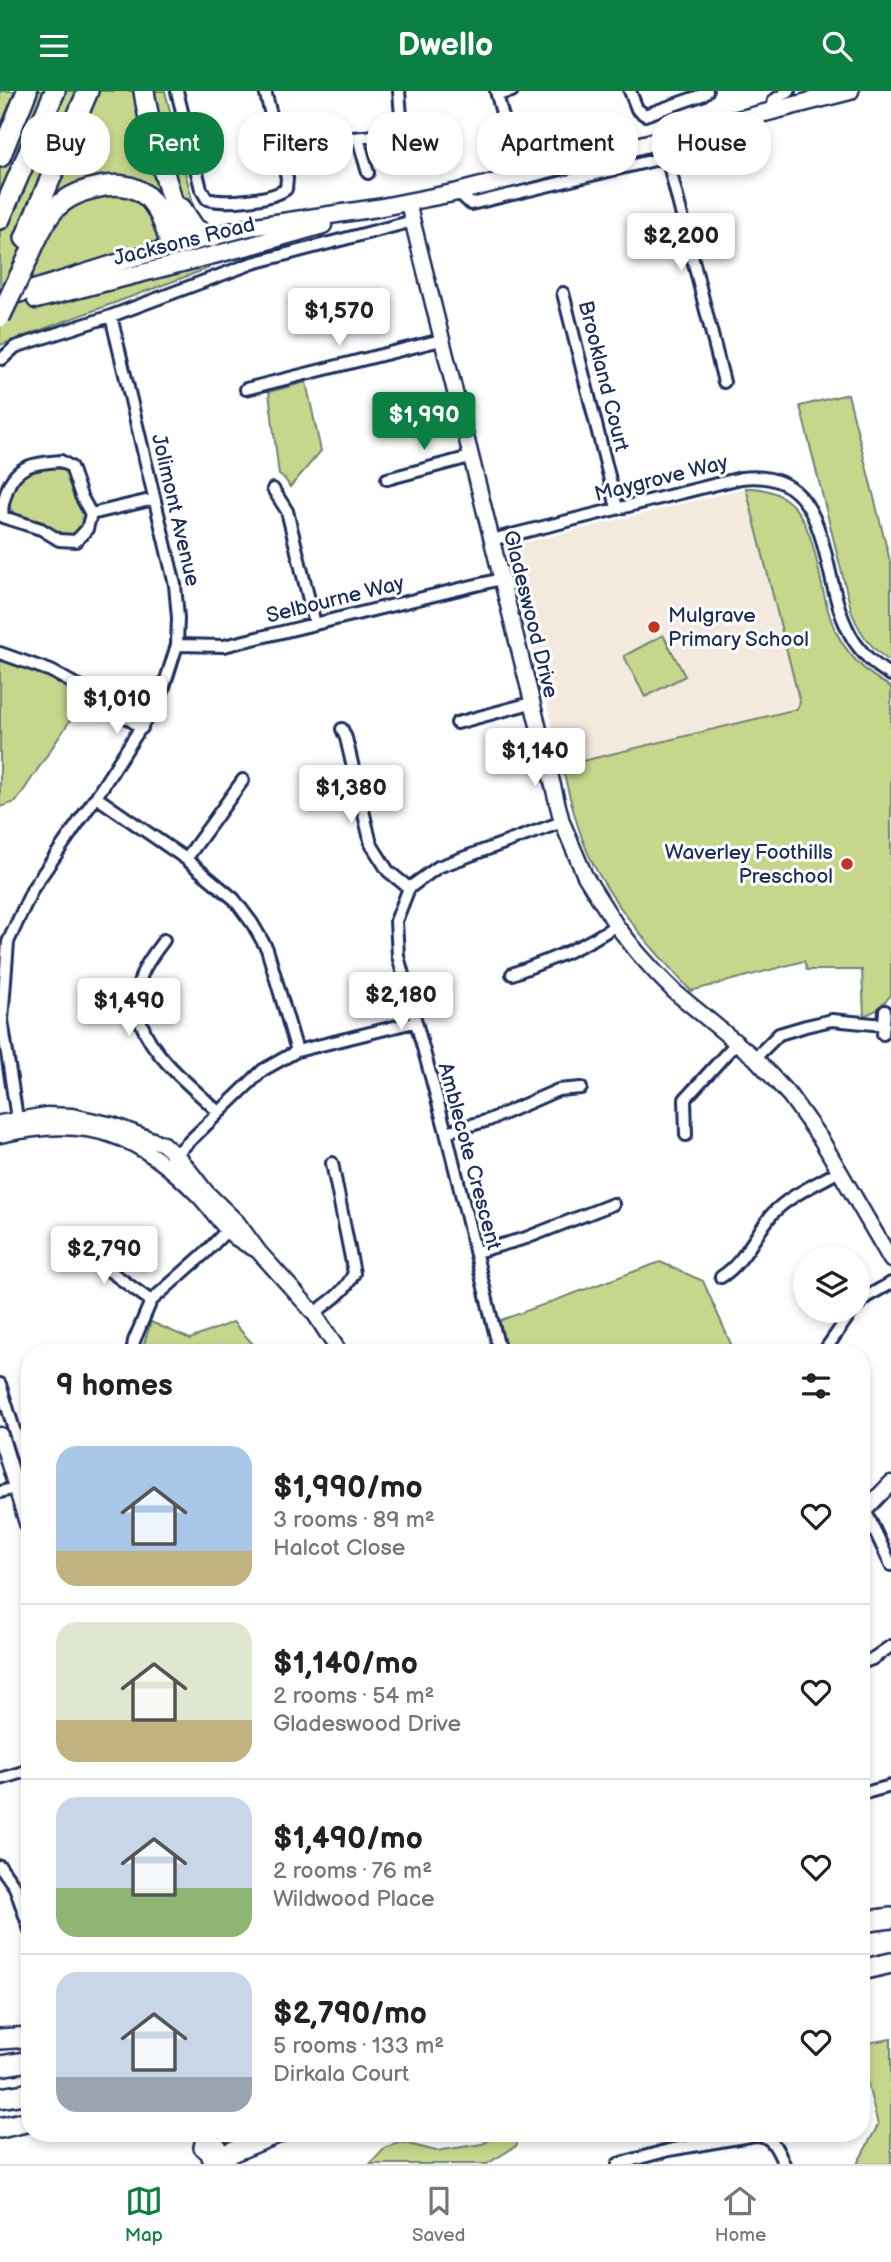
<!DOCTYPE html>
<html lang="en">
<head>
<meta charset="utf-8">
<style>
	:root { --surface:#fff; --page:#f6f6f6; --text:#222; --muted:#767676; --line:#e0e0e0; --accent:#0b8043 }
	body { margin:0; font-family:"Balsamiq Sans",sans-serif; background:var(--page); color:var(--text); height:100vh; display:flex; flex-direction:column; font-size:26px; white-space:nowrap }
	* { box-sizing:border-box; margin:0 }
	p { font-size:23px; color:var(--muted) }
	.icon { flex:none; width:38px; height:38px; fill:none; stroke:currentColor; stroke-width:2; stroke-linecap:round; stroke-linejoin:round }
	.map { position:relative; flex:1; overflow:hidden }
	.side { position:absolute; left:21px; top:1253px; width:849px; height:798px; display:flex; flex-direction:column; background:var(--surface); border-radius:28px; box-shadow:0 4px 10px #0003 }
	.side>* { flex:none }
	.banner { position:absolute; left:21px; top:21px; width:850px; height:63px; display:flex; gap:14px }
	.controls { position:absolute; left:793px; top:1155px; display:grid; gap:14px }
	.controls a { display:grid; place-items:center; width:77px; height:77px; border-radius:50%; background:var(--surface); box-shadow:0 4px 10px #0003; font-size:35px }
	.price { position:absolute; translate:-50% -60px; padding:0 16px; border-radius:7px; background:#fff; color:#222; font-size:23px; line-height:46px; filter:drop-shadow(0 2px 4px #0008) }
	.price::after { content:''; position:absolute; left:50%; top:42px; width:21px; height:16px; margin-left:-10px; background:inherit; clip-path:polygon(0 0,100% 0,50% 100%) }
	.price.on { background:var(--accent); color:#fff }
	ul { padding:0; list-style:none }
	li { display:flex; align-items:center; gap:21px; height:175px; padding:0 35px }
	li+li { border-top:2px solid var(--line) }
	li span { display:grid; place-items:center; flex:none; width:196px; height:140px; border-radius:21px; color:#555 }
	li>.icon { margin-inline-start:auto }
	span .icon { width:84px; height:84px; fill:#fffc; stroke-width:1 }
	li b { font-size:30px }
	h2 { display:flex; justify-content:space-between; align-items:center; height:84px; padding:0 35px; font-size:30px }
	.tag { padding:0 24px; border-radius:28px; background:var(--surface); box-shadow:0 4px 10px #0003; font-size:24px; line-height:63px }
	.tag.on { background:var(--accent); color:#fff }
	header { display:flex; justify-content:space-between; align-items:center; height:91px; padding:0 35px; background:var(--accent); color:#fff; font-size:32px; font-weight:700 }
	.dock { display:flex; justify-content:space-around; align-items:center; height:98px; border-top:2px solid var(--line); background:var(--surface); font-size:19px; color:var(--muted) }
	.dock a { display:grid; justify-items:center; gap:4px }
	.dock .on { color:var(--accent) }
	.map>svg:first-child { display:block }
</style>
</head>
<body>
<header><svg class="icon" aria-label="menu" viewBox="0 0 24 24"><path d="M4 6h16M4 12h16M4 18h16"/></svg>Dwello<svg class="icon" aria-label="search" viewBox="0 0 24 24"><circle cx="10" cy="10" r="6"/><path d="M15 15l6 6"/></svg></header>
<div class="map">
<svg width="891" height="2073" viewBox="0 0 891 2073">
	<rect width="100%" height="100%" fill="#fff"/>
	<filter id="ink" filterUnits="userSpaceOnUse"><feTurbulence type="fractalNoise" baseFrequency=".0143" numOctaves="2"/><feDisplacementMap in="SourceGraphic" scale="14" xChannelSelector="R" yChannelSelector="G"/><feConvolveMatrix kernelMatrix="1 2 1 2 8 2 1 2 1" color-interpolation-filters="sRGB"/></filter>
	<g filter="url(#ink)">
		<path fill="#f4e9dd" d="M746,397L800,612L796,618L562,675L509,459L512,455Z"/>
		<path fill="#c6d78b" stroke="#708374" stroke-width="2" d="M0,0H165L209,177L0,254Z
			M549,42H562L566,54L535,62L523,57L521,50Z
			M306,291L321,360L290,396L285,388L279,384L269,301Z
			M848,303L891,474V571C872,559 860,542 852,522L800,315Z
			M45,376L67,379L84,419L86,431L79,442L69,445L62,444L42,433L17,426L10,417L8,407L19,385Z
			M746,397C822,395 812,484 833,534C845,562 864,582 891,596V904L879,918L864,925L862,879H807L804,870L691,900C657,863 623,826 598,782C579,749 571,711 562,675L797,618L800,612Z
			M663,544L685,585L645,606L624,565Z
			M0,562L89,601L16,711L0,716Z
			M660,1171L703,1190L735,1262L500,1260L493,1232Z
			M151,1231L190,1248L233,1231L261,1262H141Z
			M891,1948V2073H857L878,2034L861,1966V1953Z
			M502,2042H521L516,2055L487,2073H370L386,2056L401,2051L436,2060L482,2053Z"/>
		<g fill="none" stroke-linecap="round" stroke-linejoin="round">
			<defs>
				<path id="street" d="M177,0L201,98L207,108C225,113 271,109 286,98L287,87L265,0
					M496,0L519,86
					M630,0L637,18L645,24L702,4L707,0
					M497,4L512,0
					M772,19L774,9L789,0
					M400,40L413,42L447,41
					M433,41L440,68
					M358,47L368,82
					M715,52L733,48
					M279,54L395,43L402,38L399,0
					M667,66L724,291
					M458,101L471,113L667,66L715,52L714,34
					M563,202L617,417
					M2,268L15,256L111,225L253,172L413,130
					M246,298L441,249
					M61,370L71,376L81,405L91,423L87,438L76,450L59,449L41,438L3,426C1,415 4,409 7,399C16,373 36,372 61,370Z
					M387,388L470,366
					M273,398L287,420L315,533
					M91,423L154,408
					M491,449L741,387C833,376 819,481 847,537C856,557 872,573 891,584
					M177,554L224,555L501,488
					M0,562L51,580L89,601L142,637
					M457,632L531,612
					M342,638L346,647L371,753L388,780L409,797
					M96,706L186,768L234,808L252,832L267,858L297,960
					M186,768L243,689
					M164,849C156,860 145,873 141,886C121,945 182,985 218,1021
					M512,883C549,869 583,857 616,834
					M883,943L885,920
					M755,967L779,943L806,935L832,929L884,934
					M18,1034L2,929L8,851L33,797L96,706L161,605L177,554L178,527L175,494L111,225
					M446,1041L489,1029L558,999L581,997
					M686,1044L685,1008L736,952
					M171,1068L263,979L297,960L414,931
					M75,1155L151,1210
					M476,1161L526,1147L613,1113
					M721,1186C745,1171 755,1143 773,1122C790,1104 817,1093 839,1080
					M858,1214L866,1206L891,1192
					M314,1222C331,1210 345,1201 354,1182L332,1072
					M132,1262L134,1250L151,1210L205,1162L231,1135
					M500,1262L446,1041L398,865L396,830L409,797L438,776L562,731
					M823,1262L852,1220
					M0,1293L30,1390
					M0,1401L16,1397
					M865,1419L891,1474
					M861,1572L872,1568L891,1555
					M0,1688L30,1679
					M861,1703L891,1695
					M0,1775L15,1796L30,1839
					M618,2073L669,2059L755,2044C773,2044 777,2059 784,2073"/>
				<path id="secondary" d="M408,112L562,731L585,785L616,834L638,862L657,883L675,901L755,967L790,1005L822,1050L891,1169
					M0,1032L47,1024L72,1025L113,1034L163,1053L182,1070L206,1101L237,1131L259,1161L314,1222L340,1262
					M0,1044C90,1024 138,1042 201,1107C213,1120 222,1136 236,1147C242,1151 249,1155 255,1158
					M0,1344L30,1442
					M861,1420L865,1419L891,1392
					M200,2042L211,2073
					M214,2042L222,2068"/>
				<path id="primary" d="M2,208L136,166L249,136L377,117L458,101L850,0
					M36,209L253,154L323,134"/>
				<path id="highway" d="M144,0C152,54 172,100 184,153
					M0,66L27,0
					M181,117L195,138L212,146
					M0,128L55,0
					M25,147L88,0
					M23,178C32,159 40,136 53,120C63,108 80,100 95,97C144,85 160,113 171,156
					M861,1831L891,1827
					M861,1879L891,1872
					M0,1948L30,1946
					M0,1975L30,1970
					M0,2007L30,2002
					M0,2037L30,2030
					M204,2056L212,2061L224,2064L278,2042"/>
			</defs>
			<use href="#street" stroke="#1b2f5e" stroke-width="16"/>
			<use href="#secondary" stroke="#1b2f5e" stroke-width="19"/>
			<use href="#primary" stroke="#1b2f5e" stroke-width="21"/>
			<use href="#highway" stroke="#1b2f5e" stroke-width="24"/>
			<use href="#street" stroke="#fff" stroke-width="10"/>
			<use href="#secondary" stroke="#fff" stroke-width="14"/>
			<use href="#primary" stroke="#fff" stroke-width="16"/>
			<use href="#highway" stroke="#fff" stroke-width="19"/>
			<defs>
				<path id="highway-bridge" d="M0,226L23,178"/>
			</defs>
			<use href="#highway-bridge" stroke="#1b2f5e" stroke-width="24" stroke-linecap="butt"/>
			<use href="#highway-bridge" stroke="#fff" stroke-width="19"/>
		</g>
	</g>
	<g fill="#c8321e" stroke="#fff" stroke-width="2.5">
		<circle cx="654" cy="536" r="7"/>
		<circle cx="847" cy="773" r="7"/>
	</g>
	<g text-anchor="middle" stroke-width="6" stroke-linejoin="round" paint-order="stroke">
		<g font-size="21" fill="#1b2f5e" stroke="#fff">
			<text transform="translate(184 150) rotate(-14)" y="7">Jacksons Road</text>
			<text transform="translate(604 285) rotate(76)" y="7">Brookland Court</text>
			<text transform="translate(661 387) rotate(-14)" y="7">Maygrove Way</text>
			<text transform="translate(176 419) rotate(77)" y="7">Jolimont Avenue</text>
			<text transform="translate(335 508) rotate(-14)" y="7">Selbourne Way</text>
			<text transform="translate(531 523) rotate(76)" y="7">Gladeswood Drive</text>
			<text transform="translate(470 1065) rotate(75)" y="7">Amblecote Crescent</text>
		</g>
		<g font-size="21" fill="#1b2f5e" stroke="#fff" text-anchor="start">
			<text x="668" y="531">Mulgrave<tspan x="668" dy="24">Primary School</tspan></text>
			<text x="833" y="768" text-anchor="end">Waverley Foothills<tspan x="833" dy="24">Preschool</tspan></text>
		</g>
	</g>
</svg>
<div class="controls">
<a><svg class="icon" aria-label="layers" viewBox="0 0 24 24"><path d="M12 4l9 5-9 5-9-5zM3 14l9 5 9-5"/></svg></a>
</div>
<b class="price" style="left:681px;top:182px">$2,200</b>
<b class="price" style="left:339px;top:257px">$1,570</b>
<b class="price on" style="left:424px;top:361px">$1,990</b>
<b class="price" style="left:117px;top:645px">$1,010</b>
<b class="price" style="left:535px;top:697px">$1,140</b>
<b class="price" style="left:351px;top:734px">$1,380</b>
<b class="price" style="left:401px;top:941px">$2,180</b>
<b class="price" style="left:129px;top:947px">$1,490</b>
<b class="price" style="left:104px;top:1195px">$2,790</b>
<div class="banner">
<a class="tag">Buy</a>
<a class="tag on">Rent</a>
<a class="tag">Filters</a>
<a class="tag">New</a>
<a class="tag">Apartment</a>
<a class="tag">House</a>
</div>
<section class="side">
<h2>9 homes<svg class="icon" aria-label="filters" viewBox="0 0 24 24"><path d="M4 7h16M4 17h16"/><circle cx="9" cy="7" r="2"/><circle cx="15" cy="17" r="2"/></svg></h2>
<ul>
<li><span style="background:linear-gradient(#a9c7e8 75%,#c2b280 0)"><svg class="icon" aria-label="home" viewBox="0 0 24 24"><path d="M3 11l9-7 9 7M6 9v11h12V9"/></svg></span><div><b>$1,990/mo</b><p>3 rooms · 89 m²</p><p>Halcot Close</p></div><svg class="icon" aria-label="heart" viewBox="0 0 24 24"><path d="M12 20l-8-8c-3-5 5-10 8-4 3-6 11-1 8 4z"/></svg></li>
<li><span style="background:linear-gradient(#dfe7d0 70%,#c2b280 0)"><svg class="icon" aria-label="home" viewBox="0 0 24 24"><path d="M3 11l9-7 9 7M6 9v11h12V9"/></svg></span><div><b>$1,140/mo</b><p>2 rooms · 54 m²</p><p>Gladeswood Drive</p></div><svg class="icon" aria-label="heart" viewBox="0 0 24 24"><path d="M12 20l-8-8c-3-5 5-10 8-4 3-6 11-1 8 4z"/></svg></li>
<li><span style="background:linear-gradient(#c9d6e8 65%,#8fb573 0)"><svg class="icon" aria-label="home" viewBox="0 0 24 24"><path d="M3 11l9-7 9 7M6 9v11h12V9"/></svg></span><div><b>$1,490/mo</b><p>2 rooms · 76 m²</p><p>Wildwood Place</p></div><svg class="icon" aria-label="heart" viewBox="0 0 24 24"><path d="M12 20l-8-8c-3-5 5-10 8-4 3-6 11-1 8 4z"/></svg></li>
<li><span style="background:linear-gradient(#c9d6e8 75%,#9aa5b1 0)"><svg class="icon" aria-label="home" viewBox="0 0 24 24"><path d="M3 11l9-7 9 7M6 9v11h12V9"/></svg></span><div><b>$2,790/mo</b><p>5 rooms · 133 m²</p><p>Dirkala Court</p></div><svg class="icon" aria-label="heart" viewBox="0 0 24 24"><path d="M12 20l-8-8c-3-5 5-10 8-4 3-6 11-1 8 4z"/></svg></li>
</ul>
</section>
</div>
<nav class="dock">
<a class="on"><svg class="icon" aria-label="map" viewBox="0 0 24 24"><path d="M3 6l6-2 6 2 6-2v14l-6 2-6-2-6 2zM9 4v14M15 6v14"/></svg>Map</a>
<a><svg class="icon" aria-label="saved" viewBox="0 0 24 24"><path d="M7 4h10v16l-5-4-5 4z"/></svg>Saved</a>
<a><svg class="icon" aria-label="home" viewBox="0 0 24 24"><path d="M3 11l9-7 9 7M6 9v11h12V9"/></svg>Home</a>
</nav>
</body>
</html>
